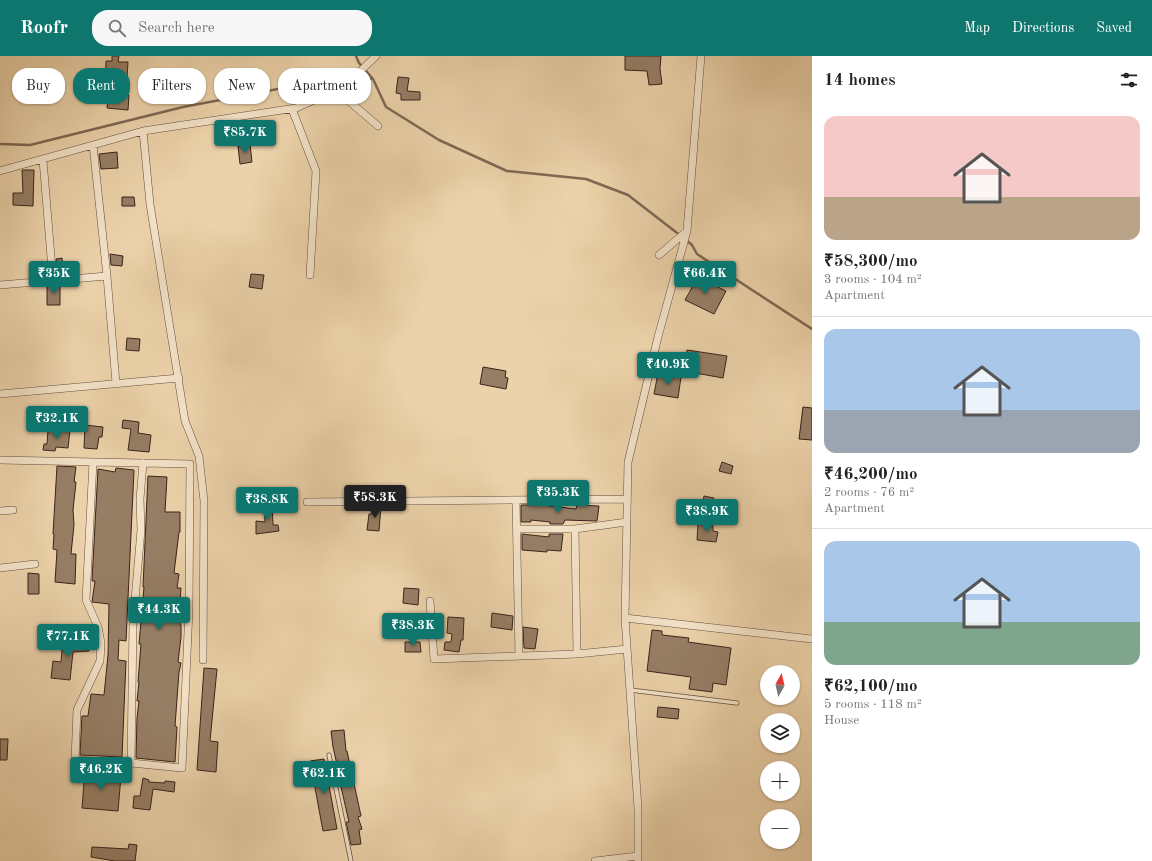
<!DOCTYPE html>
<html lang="en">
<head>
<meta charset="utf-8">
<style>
	:root { --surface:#fff; --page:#f6f6f6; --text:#222; --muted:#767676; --line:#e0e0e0; --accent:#0f766e }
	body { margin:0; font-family:"Old Standard TT",serif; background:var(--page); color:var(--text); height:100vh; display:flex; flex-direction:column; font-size:15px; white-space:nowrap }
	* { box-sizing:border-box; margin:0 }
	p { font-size:13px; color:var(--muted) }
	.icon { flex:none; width:22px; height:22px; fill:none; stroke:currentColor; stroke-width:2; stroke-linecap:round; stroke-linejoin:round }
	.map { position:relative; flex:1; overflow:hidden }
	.panel { display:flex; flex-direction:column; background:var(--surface); width:340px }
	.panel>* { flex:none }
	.top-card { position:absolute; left:12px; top:12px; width:380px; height:36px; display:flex; gap:8px }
	.needle { width:26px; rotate:8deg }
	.tools { position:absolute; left:760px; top:609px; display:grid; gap:8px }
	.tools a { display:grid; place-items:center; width:40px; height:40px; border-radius:50%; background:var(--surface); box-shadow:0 1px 3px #0004; font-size:20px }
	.price { position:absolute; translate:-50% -34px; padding:0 9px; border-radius:4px; background:var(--accent); color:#fff; font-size:13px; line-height:26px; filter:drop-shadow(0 1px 2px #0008) }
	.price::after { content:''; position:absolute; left:50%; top:24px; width:12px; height:9px; margin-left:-6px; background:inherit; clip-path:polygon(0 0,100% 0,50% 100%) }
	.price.current { background:#222; color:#fff }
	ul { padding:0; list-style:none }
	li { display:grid; align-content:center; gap:8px; height:212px; padding:0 12px }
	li+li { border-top:1px solid var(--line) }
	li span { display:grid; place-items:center; height:124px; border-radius:12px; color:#555 }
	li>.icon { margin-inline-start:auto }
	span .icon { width:72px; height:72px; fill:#fffc; stroke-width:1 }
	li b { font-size:17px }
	h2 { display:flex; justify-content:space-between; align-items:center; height:48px; padding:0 12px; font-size:17px }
	.tag { padding:0 14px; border-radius:16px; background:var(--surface); box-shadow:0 1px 3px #0004; font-size:14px; line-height:36px }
	.tag.current { background:var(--accent); color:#fff }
	header { display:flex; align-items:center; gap:24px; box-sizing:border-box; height:56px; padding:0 20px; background:var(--accent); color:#fff }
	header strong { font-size:19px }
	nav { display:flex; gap:22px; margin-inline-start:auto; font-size:14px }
	.search { width:280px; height:36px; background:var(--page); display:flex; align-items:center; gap:10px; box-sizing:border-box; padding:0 14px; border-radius:16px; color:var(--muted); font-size:15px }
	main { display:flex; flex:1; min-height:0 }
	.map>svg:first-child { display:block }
</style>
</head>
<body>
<header>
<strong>Roofr</strong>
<div class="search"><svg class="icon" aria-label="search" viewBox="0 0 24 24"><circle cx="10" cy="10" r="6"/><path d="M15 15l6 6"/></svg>Search here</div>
<nav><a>Map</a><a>Directions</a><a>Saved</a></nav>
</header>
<main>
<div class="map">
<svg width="812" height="805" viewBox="0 0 812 805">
	<rect width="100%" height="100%" fill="#ecd2aa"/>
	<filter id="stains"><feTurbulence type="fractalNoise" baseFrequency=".005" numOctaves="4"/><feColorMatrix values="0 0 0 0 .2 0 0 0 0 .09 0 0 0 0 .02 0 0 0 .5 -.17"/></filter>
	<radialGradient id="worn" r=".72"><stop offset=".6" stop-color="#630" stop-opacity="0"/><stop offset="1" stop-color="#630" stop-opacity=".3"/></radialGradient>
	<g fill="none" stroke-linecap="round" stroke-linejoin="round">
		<path stroke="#7f6853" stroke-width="2.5" d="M356,0L359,7L373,23
			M355,22L373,23L386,51L439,84L507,115L586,123L628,139L681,180
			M0,88L30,89L183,51L336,22H350
			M686,184L692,189L697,198L812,273"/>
	</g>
	<path fill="#967e65" stroke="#38231b" d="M112,0H119L118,6H128L126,38L129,39L128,54L107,52L109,33H105L106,5H112Z
		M625,0H661L660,13L662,28L649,29L647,15L625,14Z
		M398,21L409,22L407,35L420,36V44H401V38L396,37Z
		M250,88L252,106L240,108L238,90Z
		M117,96L118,112L101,113L99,98Z
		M22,114H34L33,150L13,149V137H23Z
		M122,141H134L135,150H122Z
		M110,198L123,200L122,210L111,209Z
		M62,202L63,217L58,219L56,203Z
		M251,218L264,219L262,233L249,231Z
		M692,220L697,222V221L726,235L714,258L685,244L694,228L689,226Z
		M60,229V249H47V230Z
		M127,282L140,283L139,295L126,294Z
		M687,294L727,300L723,322L684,315Z
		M483,311L506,315L505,321L508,322L506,333L480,328Z
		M658,317L681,321L678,342L654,338Z
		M803,351L812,352V384L799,383Z
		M123,364L139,366L138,377L151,379L149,396L128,394L131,373L122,372Z
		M85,369L103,371L102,381H99L97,393L84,392Z
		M59,373L70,374L68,392L56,391L55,395L43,394L44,388H47L48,374L59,375Z
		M722,406L733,410L731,418L719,415Z
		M57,410L76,411L74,426H76L73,454L74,469L71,498H76L75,528L55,526L57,494L53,493L54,478H53Z
		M116,412L134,414L126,585L119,584L118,604L126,605L122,701L80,699L82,660H88L91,638L104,639L108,599L109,548L92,546L95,525H92L98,413L115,416Z
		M148,420L167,421L165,456H180V476H179L174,517L179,518L177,532H181L180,544H181L182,557L180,568L181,569V581L178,606L181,607L179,616L175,670L177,671L175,706L136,702L137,662L139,645H137L139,626H138L141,588H139L144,531H143Z
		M704,440L714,442L711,458L701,457Z
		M272,446L273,469H278L279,475L256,478V465L265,466L264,447Z
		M521,449H542L576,453L577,449L599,450L597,465L565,464L563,468H550V466L531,464V466H521Z
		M373,450H381L379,475L367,474L369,458H372Z
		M698,468L713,470V475L718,476L716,486L697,484Z
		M522,478L549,481V478H563L561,495L547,494V496L522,494Z
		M28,517L39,518V538H28Z
		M404,532L419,533L418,549L403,547Z
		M492,557L513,560L512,574L491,571Z
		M448,561L464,562L463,584H461L459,596L444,594L445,586H451L452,578L447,577Z
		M404,564L420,566V575L404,574Z
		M523,571L538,573L535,593L524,592Z
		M652,574L662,575V579L689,582L688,586L731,592L726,629L713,627L712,636L689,633L691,621L647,615Z
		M63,583L89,585V595L73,596L70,624L51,622L53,605L61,606Z
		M405,586H420L421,596H405Z
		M204,612L217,613L210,685L218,686L216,716L197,714Z
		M658,651L679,653L678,663L657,661Z
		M344,674L346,695H347L361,760L358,761L362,773L359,774L361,788L351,789L346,766H349L339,722H340L333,691L331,675Z
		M0,683H8L7,704H0Z
		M324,703L337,773L323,775L310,705Z
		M85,713L98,714V717L121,720L118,755L82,752Z
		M143,722L149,724V726L165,727V725L175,726L174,736L153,733L150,754L133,752L134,740H140Z
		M129,788L137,789L135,805H115L91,801L92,791L128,793Z"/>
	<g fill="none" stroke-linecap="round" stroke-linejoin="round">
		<defs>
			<path id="lane" d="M630,634L737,647
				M329,699L351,805"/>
			<path id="street" d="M336,34L378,70
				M292,53L316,115L310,219
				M143,75L150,148L185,365L199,400L204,445L203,604
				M93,89L107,220L116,327
				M43,104L53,225
				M0,115L143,75L296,52L345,30L376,0
				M659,199L687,175
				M0,229L107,220
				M0,338L179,322
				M0,404L190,408L189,553L182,712L131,707
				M93,406L86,544L98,571L101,587L100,605L77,654L75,704L131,707L133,567L141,474L140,443L143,407
				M516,445L519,600
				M307,446L627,443
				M0,455L13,454
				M518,473H575L627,466
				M575,473L577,598
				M0,512L35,508
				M430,545L434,603L577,598L627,593
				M625,562L812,583
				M595,805L638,800
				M638,805V752L625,562L628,406L658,281L687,175L701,0"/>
		</defs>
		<use href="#lane" stroke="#654f3f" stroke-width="5"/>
		<use href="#street" stroke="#654f3f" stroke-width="8"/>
		<use href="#lane" stroke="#f3e2c8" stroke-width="3.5"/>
		<use href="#street" stroke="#f3e2c8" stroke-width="7"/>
	</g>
	<rect width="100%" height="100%" filter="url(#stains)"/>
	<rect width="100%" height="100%" fill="url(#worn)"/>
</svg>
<div class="tools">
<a><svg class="needle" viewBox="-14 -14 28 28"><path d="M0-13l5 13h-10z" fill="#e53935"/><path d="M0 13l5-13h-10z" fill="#767676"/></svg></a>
<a><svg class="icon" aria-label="layers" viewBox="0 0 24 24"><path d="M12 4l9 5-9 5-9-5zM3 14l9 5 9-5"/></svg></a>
<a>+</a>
<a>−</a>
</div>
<b class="price" style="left:245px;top:98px">₹85.7K</b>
<b class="price" style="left:54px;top:239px">₹35K</b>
<b class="price" style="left:705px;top:239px">₹66.4K</b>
<b class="price" style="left:668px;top:330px">₹40.9K</b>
<b class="price" style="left:57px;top:384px">₹32.1K</b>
<b class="price" style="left:558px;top:458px">₹35.3K</b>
<b class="price current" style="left:375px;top:463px">₹58.3K</b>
<b class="price" style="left:267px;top:465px">₹38.8K</b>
<b class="price" style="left:707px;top:477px">₹38.9K</b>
<b class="price" style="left:159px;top:575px">₹44.3K</b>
<b class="price" style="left:413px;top:591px">₹38.3K</b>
<b class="price" style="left:68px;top:602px">₹77.1K</b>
<b class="price" style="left:101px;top:735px">₹46.2K</b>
<b class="price" style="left:324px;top:739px">₹62.1K</b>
<div class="top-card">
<a class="tag">Buy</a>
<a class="tag current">Rent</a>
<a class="tag">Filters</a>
<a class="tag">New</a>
<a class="tag">Apartment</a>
</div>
</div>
<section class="panel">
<h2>14 homes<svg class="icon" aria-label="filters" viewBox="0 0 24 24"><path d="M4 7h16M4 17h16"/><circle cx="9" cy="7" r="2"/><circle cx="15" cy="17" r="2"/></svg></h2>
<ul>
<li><span style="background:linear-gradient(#f6c9c9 65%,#b9a48a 0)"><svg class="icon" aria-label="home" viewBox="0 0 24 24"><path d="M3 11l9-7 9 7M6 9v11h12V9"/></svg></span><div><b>₹58,300/mo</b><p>3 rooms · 104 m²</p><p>Apartment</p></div></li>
<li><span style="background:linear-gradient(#a9c7e8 65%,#9aa5b1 0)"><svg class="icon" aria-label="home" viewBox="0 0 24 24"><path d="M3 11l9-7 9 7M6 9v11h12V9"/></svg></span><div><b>₹46,200/mo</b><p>2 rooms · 76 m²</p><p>Apartment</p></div></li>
<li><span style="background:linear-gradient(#a9c7e8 65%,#7fa58c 0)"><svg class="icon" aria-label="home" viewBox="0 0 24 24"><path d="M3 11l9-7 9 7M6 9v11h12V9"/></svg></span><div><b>₹62,100/mo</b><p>5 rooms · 118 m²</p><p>House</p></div></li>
</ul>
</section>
</main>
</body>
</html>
